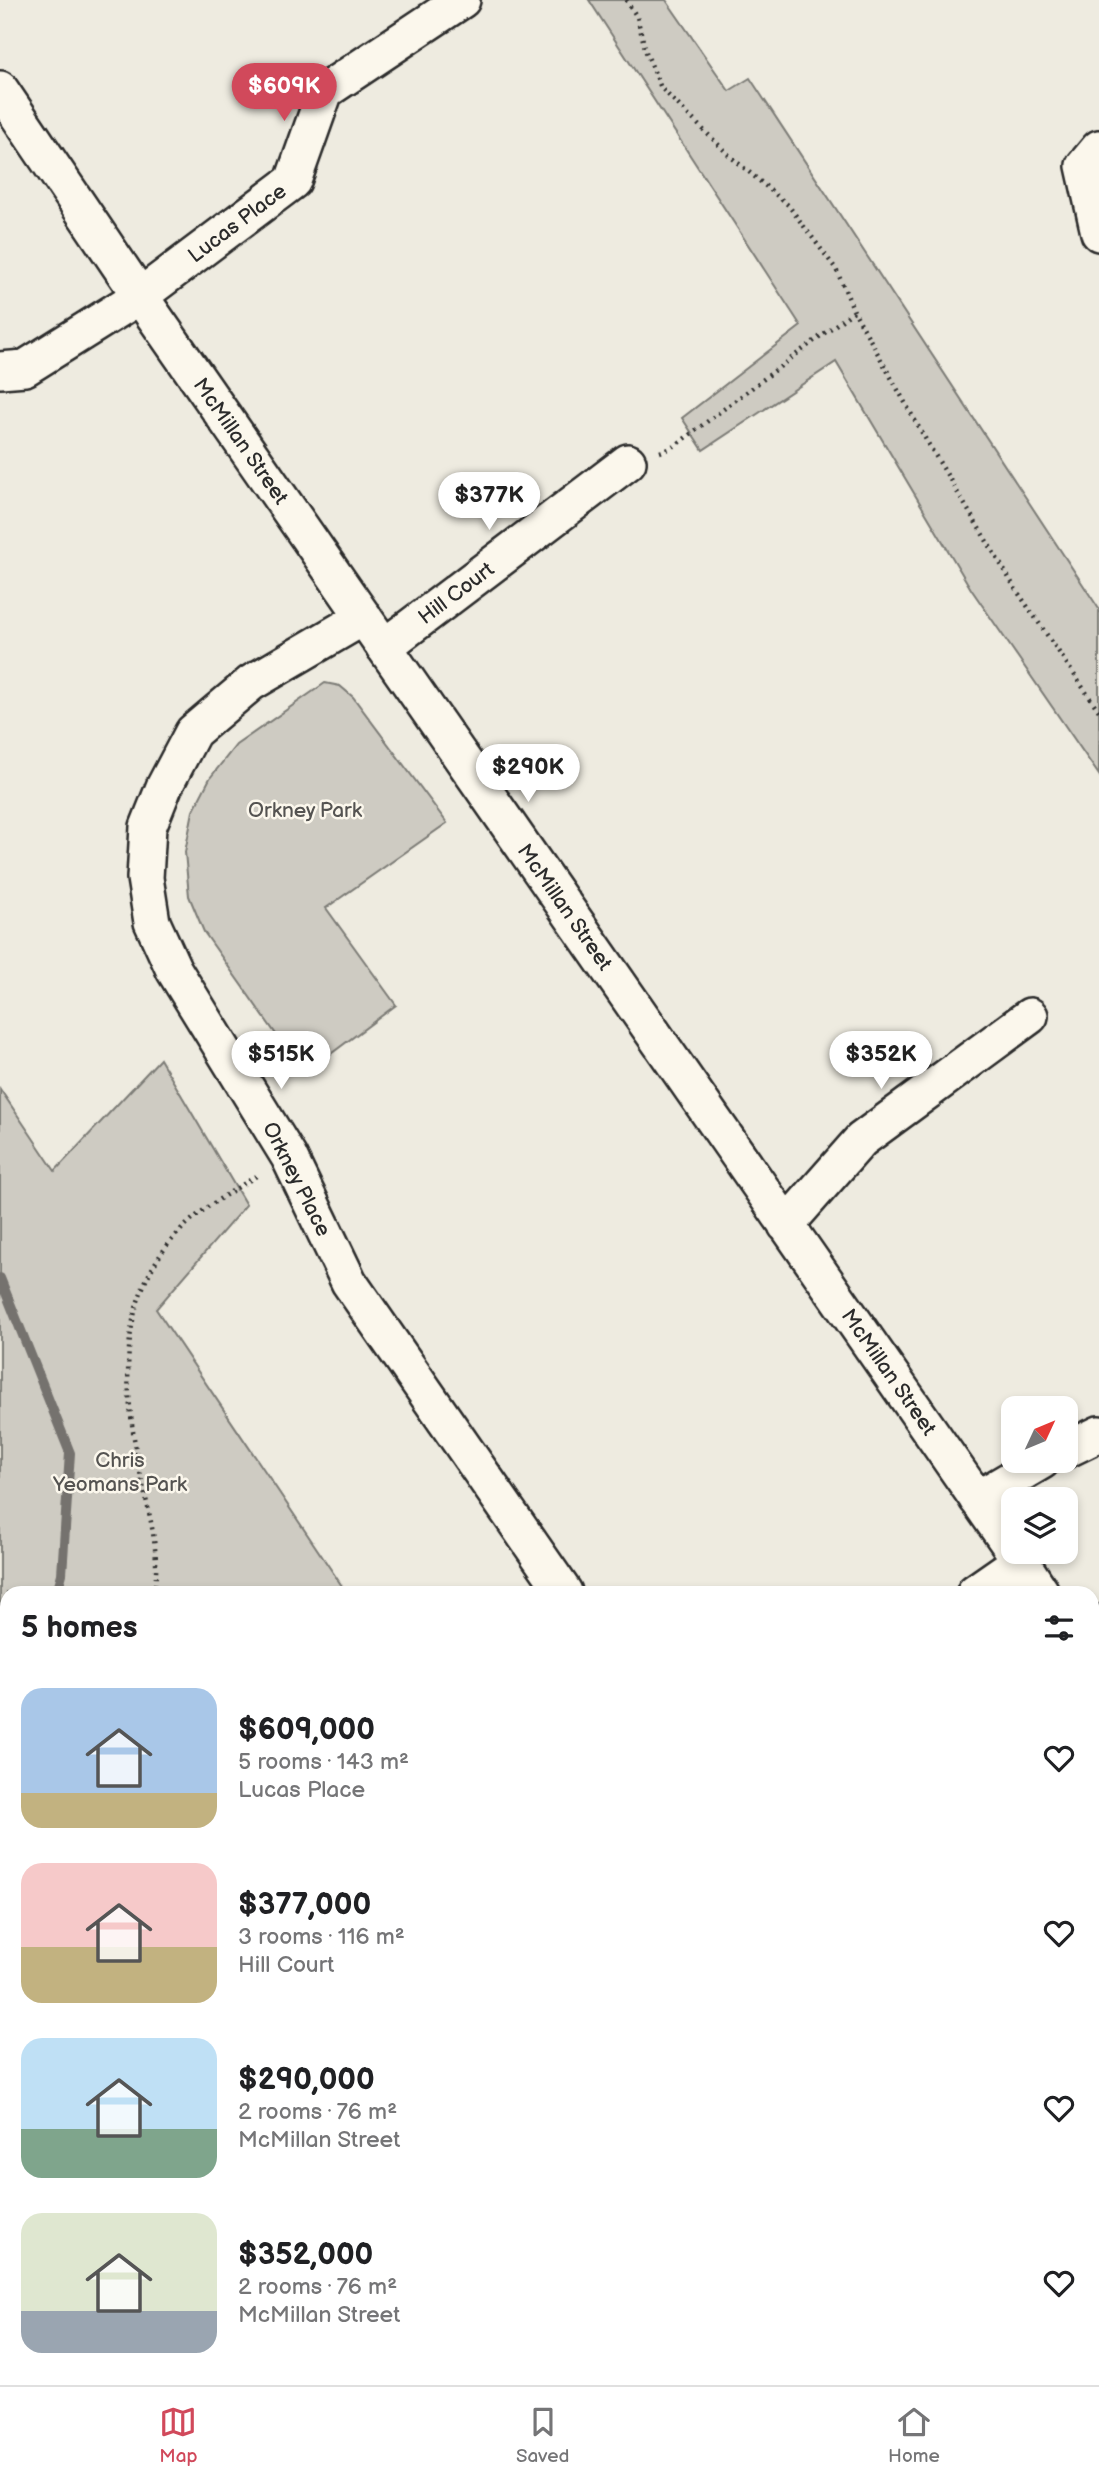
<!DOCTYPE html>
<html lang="en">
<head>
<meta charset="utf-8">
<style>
	:root { --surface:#fff; --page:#f2f2f2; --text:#202124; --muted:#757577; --line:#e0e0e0; --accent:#d1495b }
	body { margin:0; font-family:"Balsamiq Sans",sans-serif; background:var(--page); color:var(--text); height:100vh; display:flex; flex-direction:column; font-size:26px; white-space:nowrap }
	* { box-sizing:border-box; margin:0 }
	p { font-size:23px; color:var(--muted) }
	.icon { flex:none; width:38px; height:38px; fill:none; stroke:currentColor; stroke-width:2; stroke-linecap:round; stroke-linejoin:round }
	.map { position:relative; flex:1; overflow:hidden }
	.sheet { position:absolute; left:0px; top:1586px; width:1099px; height:800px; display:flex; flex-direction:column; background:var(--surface); border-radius:21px 21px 0 0; box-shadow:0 4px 10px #0003 }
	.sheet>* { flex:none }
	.needle { width:46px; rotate:46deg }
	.buttons { position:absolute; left:1001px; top:1396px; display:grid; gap:14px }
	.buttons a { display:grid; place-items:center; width:77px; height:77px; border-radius:14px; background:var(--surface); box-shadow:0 4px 10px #0003; font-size:35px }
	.price { position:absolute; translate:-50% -60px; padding:0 16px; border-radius:24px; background:#fff; color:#222; font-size:23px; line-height:46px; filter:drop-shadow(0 2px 4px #0008) }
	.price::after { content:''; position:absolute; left:50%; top:42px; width:21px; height:16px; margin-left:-10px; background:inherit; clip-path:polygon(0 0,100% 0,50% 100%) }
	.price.selected { background:var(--accent); color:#fff }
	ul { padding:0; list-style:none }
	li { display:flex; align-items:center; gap:21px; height:175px; padding:0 21px }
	li span { display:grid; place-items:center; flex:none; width:196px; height:140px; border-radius:21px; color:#555 }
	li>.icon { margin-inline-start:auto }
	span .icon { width:84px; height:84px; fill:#fffc; stroke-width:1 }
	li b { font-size:30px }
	h2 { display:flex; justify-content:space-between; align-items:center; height:84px; padding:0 21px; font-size:30px }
	.tab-bar { display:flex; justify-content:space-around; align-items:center; height:98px; border-top:2px solid var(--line); background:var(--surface); font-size:19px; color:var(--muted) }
	.tab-bar a { display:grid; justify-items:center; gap:4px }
	.tab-bar .selected { color:var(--accent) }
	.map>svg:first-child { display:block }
</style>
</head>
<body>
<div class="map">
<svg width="1099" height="2385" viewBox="0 0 1099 2385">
	<rect width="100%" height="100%" fill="#eeebe0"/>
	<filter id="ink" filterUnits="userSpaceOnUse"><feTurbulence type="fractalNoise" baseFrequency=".0143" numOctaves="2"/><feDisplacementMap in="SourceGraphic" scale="14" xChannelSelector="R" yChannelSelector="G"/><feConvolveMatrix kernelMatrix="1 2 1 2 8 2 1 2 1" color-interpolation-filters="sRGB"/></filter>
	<g filter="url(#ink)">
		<path fill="#cecbc2" stroke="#7c7b76" stroke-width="2" d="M589,0H666L729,91L750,78L1099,609V775L971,589L836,362L703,450L682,418L801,326Z
			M325,683L340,686L353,697L447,823L326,908L396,1005L304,1074L204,932L189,896L185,852L193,811L210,778L236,745Z
			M160,1059L246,1205L156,1309L346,1592H7V1894L0,1887V1089L55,1171Z
			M0,2045L7,2054V2378H178L174,2385H0Z"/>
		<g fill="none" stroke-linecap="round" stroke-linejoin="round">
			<path stroke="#74726e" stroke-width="10" d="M0,1278L70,1453L62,1574L57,1592
				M0,1748L7,1737
				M0,2316L7,2335
				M23,2378L25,2385"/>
			<defs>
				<path id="street" d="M0,89L140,296L1013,1550
					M1099,148L1084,166L1099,233
					M0,370L25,368L140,296L293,181L325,91L462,0
					M364,617L251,683L193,732L164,787L148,827L145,878L152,922L174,970L289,1157L349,1282L564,1592
					M384,647L628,462
					M786,1225L861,1140L1030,1016
					M1066,1450L1099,1434
					M977,1499L1042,1461
					M1015,1552L1041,1592
					M975,1592L1021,1560
					M1092,1628L1099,1623
					M1092,1668L1099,1678
					M1092,1978L1099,1974
					M1092,2346L1099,2356
					M613,2385L621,2378"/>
				<path id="secondary" d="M0,1960L7,1966
					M343,2378L349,2385"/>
			</defs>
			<use href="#street" stroke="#2b2b2b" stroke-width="40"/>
			<use href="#secondary" stroke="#2b2b2b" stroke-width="44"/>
			<path stroke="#2b2b2b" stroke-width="4.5" stroke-dasharray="2 5" stroke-linecap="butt" d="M626,0L637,17L646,52L661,88L730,156L788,205L836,269L854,311L926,440L1015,588L1099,711
				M660,452L672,448L854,311
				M154,1592C161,1555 149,1513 141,1477C123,1386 113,1293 188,1223C209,1204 234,1190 258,1175"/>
			<use href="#street" stroke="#fbf7ec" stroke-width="35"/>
			<use href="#secondary" stroke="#fbf7ec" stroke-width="38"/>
		</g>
	</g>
	<g text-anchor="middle" stroke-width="5" stroke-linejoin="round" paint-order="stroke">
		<g font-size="21" fill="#2b2b2b" stroke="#fbf7ec">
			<text transform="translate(237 223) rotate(-37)" y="7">Lucas Place</text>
			<text transform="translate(241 441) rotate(55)" y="7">McMillan Street</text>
			<text transform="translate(456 593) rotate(-37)" y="7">Hill Court</text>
			<text transform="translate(565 907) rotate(55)" y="7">McMillan Street</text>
			<text transform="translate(297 1179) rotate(63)" y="7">Orkney Place</text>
			<text transform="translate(889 1372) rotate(55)" y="7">McMillan Street</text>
		</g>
		<g font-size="21" fill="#545351" stroke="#fbf7ec">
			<text x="305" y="817">Orkney Park</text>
			<text x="120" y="1467">Chris<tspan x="120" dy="24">Yeomans Park</tspan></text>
		</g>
	</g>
</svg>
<div class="buttons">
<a><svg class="needle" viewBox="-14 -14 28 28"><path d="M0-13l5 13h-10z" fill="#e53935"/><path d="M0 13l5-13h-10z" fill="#757577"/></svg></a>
<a><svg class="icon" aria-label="layers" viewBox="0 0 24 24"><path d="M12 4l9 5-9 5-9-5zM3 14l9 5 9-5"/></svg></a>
</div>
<b class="price selected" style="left:284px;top:123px">$609K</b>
<b class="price" style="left:489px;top:532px">$377K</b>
<b class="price" style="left:528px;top:804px">$290K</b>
<b class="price" style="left:281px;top:1091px">$515K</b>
<b class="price" style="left:881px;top:1091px">$352K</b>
<section class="sheet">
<h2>5 homes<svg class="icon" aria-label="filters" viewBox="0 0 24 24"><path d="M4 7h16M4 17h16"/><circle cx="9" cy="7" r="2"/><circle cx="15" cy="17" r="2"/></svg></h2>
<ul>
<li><span style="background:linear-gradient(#a9c7e8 75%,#c2b280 0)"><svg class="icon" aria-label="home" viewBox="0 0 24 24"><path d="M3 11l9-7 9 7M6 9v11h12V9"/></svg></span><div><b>$609,000</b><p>5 rooms · 143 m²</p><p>Lucas Place</p></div><svg class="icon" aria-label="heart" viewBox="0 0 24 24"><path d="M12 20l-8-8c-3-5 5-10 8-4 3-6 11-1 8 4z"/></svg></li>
<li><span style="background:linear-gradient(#f6c9c9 60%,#c2b280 0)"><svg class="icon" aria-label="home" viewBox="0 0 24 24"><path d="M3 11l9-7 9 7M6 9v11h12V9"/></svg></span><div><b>$377,000</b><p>3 rooms · 116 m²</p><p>Hill Court</p></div><svg class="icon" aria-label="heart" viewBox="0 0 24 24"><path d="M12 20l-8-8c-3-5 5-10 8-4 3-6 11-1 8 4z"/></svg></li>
<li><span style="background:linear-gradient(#bfe0f5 65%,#7fa58c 0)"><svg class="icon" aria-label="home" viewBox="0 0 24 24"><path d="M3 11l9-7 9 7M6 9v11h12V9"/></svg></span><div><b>$290,000</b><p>2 rooms · 76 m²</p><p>McMillan Street</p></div><svg class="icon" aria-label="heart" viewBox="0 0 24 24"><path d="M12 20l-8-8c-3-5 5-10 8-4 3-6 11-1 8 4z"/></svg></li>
<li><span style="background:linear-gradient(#dfe7d0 70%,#9aa5b1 0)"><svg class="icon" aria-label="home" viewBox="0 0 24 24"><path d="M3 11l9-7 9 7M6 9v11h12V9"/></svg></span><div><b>$352,000</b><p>2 rooms · 76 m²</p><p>McMillan Street</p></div><svg class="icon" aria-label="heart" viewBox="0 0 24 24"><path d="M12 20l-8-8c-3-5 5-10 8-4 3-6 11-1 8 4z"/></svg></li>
</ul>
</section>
</div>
<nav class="tab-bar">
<a class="selected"><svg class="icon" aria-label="map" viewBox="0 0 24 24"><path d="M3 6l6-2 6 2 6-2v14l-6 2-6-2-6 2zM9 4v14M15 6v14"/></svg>Map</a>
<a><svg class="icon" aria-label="saved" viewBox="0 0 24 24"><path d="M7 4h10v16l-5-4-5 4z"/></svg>Saved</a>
<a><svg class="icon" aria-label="home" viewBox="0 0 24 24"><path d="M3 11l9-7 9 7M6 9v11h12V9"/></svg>Home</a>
</nav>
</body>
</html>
